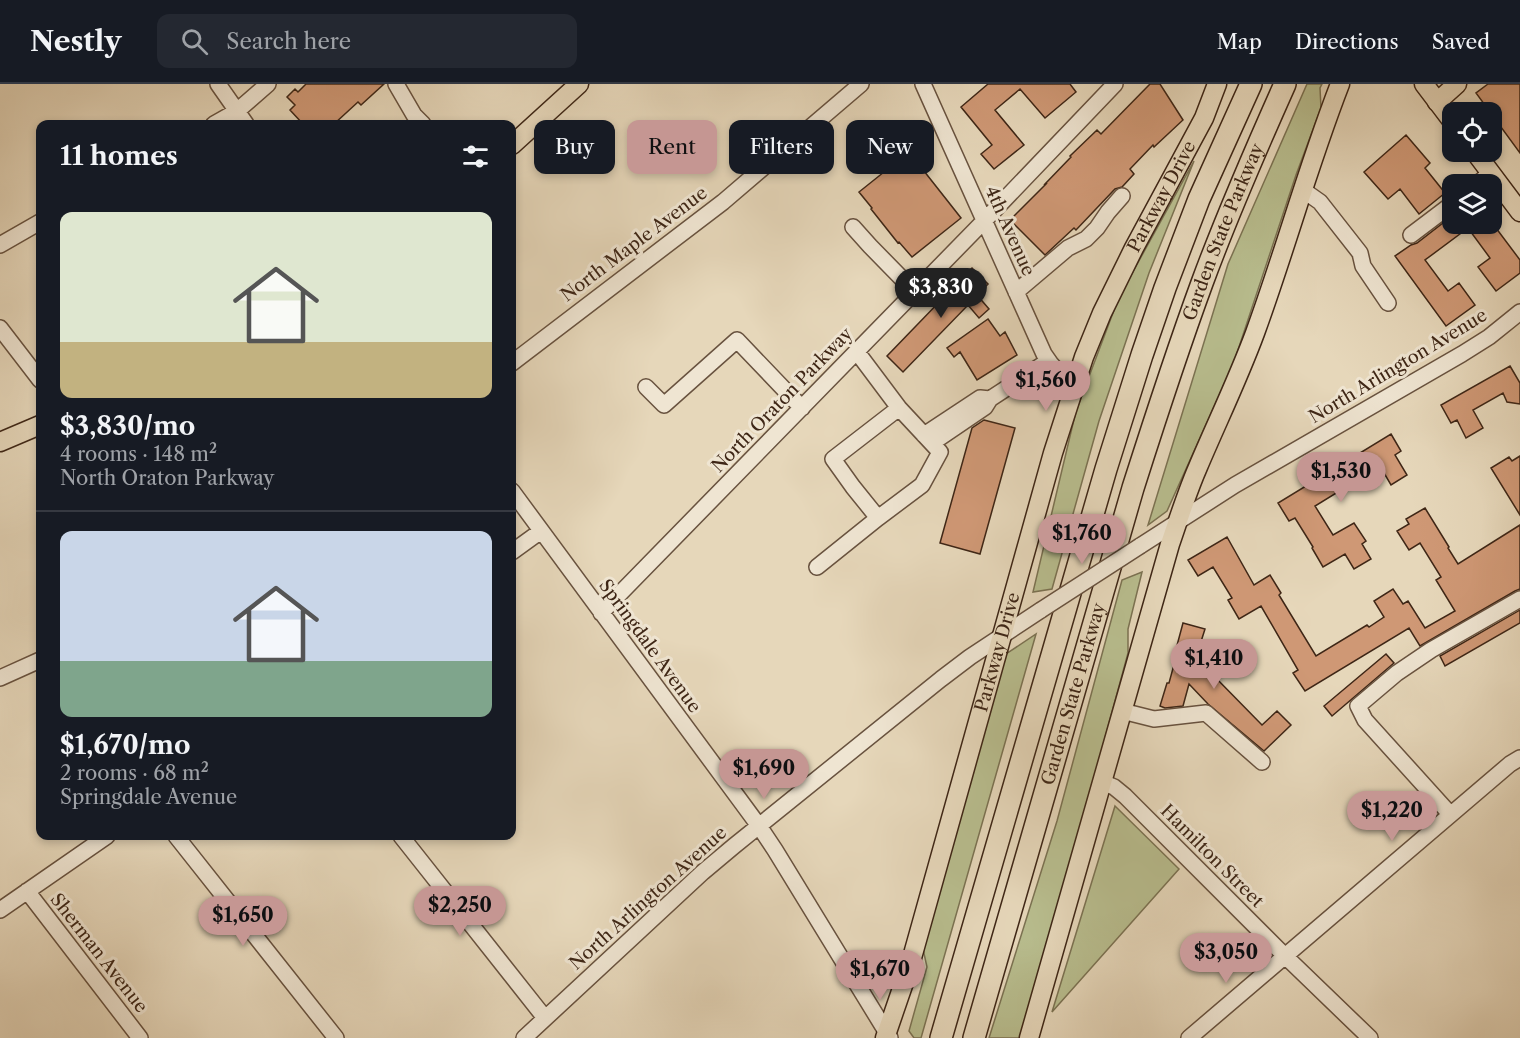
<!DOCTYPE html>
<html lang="en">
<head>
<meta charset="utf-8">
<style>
	:root { --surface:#171b24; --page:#242831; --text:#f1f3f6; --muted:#9ea1a6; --line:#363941; --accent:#c59692 }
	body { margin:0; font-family:"Libre Caslon Text",serif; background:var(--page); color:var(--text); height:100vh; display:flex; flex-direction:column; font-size:22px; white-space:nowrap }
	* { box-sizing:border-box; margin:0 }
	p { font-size:20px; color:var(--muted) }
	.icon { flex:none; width:33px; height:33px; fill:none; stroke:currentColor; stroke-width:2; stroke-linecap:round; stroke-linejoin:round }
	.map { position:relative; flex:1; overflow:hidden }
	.details { position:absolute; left:36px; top:36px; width:480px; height:720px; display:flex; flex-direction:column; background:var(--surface); border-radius:12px; box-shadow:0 3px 9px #0003 }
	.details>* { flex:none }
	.top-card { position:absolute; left:534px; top:36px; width:570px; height:54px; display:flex; gap:12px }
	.fabs { position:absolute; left:1442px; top:18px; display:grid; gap:12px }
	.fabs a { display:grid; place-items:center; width:60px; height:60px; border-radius:12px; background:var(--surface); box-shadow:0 3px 9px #0003; font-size:30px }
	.price { position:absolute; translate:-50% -51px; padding:0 14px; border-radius:21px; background:var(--accent); color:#111; font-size:20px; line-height:39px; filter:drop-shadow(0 2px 3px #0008) }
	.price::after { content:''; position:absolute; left:50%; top:36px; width:18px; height:14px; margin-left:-9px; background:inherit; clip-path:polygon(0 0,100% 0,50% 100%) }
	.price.on { background:#222; color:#fff }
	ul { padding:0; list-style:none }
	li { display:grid; align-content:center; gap:12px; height:318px; padding:0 24px }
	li+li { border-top:2px solid var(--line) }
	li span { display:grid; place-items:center; height:186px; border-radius:12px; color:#555 }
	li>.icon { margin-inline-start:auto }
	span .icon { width:108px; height:108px; fill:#fffc; stroke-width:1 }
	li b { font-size:26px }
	h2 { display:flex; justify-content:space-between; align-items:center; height:72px; padding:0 24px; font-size:26px }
	.chip { padding:0 21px; border-radius:12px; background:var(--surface); box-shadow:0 3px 9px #0003; font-size:21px; line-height:54px }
	.chip.on { background:var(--accent); color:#111 }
	header { display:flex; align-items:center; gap:36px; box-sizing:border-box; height:84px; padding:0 30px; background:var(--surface); border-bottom:2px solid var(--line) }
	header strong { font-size:28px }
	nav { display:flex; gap:33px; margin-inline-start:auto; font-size:21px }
	.search { width:420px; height:54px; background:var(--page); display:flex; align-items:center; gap:15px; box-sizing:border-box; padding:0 21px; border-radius:12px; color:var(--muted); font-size:22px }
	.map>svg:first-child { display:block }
</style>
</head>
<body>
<header>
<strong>Nestly</strong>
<div class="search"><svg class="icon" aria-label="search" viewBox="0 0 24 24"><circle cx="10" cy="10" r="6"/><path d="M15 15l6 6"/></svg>Search here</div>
<nav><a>Map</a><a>Directions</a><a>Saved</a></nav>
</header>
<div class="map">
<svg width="1520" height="954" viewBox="0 0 1520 954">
	<rect width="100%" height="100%" fill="#e6d7ba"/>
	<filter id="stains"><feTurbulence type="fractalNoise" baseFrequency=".00333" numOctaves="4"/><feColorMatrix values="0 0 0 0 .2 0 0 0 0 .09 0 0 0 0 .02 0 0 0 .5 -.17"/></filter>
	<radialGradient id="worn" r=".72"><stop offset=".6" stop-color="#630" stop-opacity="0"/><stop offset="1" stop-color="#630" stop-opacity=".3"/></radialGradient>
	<path fill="#b8bd8e" stroke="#7b7252" stroke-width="1.5" d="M1307,0H1322L1320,4L1321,24L1296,91L1233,281L1167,427L1148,441L1228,180Z
		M1194,77L1149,189L1099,337L1052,505L1033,508L1076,327L1119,213Z
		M1142,488L1128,545V569L1064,805L1020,954H989L1057,737L1122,496Z
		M1036,550L921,954H914L909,947L927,883L923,865L1003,572Z
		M1115,722L1179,785L1052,928Z"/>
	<path fill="#cf9875" stroke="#3e2616" stroke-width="1.5" d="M306,0H384L361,21L358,18L334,40H303L290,26L295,21L287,13L295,5L298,8Z
		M988,0H1070L1076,8L1045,34L1020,5L995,26L1024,61L994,85L981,70L992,61L961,23Z
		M1150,0H1160L1183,36L1154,63L1153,61L1130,85L1134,90L1122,103L1115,105L1076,146L1074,144L1045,171L1010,136L1046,100H1045L1071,73L1070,72L1097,46L1101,50Z
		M1488,0H1520V69L1476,9Z
		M1406,51L1430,79L1425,84L1445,109L1419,130L1400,105L1388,115L1364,88Z
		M909,68L961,134L912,173L899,158L898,159L871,125L872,124L859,108Z
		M1452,132V140H1493L1520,176V189L1496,207L1478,183L1490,174L1468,144L1425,176L1448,207L1459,199L1475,221L1446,242L1395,172L1411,161L1417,159Z
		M972,184L988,200L977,211L989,225L979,234L968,221L903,288L887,272Z
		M988,235L1000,252L1005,248L1017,271L977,296L960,268L954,273L947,264Z
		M1510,282L1520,299V320L1507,318L1503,309L1473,326L1483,344L1466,354L1457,336L1451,339L1441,321Z
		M984,336L1015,344L980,470L940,459L972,344Z
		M1391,350L1401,367L1395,371L1407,391L1391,401L1380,382L1315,422L1333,451L1354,439L1366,457L1362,460L1371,475L1354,485L1345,470L1323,483L1312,464L1313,463L1295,434L1289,437L1278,419Z
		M1520,372V431L1491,384L1509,373L1512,377Z
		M1425,424L1449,463L1448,464L1458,480L1520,441V505L1515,507L1420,562L1409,544L1305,607L1293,589L1298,586L1261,522L1239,535L1228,516L1232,514L1213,483L1198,492L1188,476L1227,453L1254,501L1270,491L1281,509L1279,511L1316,572L1367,541L1369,543L1384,533L1374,517L1393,505L1403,520L1408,517L1425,544L1455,527L1436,496L1441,493L1420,459L1409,466L1397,447L1409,440L1406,435Z
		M1520,526V539L1445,582L1440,572Z
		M1183,539L1205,545L1199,564L1219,570L1213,591L1262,641L1277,627L1291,641L1264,667L1208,620L1189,600L1183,622L1165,624L1160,622L1167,599H1169L1178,566L1176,565Z
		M1386,570L1394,579L1332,632L1324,622Z"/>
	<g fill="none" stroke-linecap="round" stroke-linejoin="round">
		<defs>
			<path id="minor" d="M218,0L246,40
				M396,0L414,31L423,40
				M923,0L1044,270C1052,283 1061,293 1075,299
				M214,40L237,27L268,0
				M1477,100L1491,89
				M1303,106L1320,118L1360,169L1363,182L1388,219
				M853,143L870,162L915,208
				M1411,151L1452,120
				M0,161L40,138
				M1016,208L1068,164L1086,155L1097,144L1108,128L1122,112
				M0,244L40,296
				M512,279L723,118L861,0
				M646,303L664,321L737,256L802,324
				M990,315L1048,277
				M924,351L980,314L990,315L985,323L932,359
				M512,407L759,742L775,766L890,954
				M878,434L853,403L833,375L899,324
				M1140,462L1235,401L1462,270L1489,253L1520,228
				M512,468L541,447
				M817,483L878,434L922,401L940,368L899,324L857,268
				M601,529L984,137L1115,0
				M0,594L40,576
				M1122,627L1154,635L1206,629L1262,678
				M1102,698L1114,703L1125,712L1284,871L1370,954
				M1450,730L1365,636L1358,622L1397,589L1431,566L1520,515
				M176,752L336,954
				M401,752L545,934
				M27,807L140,954
				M0,826L107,752
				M524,954L703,788L734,762L941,595L970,573L1041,526
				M1189,954L1510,680L1520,674"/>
			<g id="major">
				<path d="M1424,0L1452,37"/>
				<path d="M1437,18L1457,0"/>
				<path d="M512,61L579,0"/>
				<path d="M1475,68L1520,128"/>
				<path d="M0,358L40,341"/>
				<path id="s1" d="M885,954L910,881L1053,369L1084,273L1102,229L1134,164L1204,34L1217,0"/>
				<path d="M1029,954L1170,460C1179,434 1187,408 1198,383C1217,338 1238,295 1255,249C1285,167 1308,82 1340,0"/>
			</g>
			<g id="highway">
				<path d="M941,954L1106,385L1142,271L1165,204L1199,115L1251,0"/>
				<path id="s2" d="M974,954L1133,404C1155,335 1177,267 1202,199C1227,131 1256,65 1285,0"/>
			</g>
		</defs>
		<use href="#minor" stroke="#68523f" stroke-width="18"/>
		<use href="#major" stroke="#3e2616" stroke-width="21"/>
		<use href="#highway" stroke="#3e2616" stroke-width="24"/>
		<use href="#minor" stroke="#efe5d2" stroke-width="15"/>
		<use href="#major" stroke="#e6d7ba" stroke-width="18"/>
		<use href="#highway" stroke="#e6d7ba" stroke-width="21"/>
		<defs>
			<path id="minor-bridge" d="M1041,526L1140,462"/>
		</defs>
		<use href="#minor-bridge" stroke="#68523f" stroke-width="18" stroke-linecap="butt"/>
		<use href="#minor-bridge" stroke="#efe5d2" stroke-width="15"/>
	</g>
	<g text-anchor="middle" stroke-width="6" stroke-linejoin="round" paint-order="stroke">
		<g font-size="18" fill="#3e2616" stroke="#efe5d2">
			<text dy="6" stroke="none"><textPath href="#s1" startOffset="888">Parkway Drive</textPath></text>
			<text transform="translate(1010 147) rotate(66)" y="6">4th Avenue</text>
			<text dy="6" stroke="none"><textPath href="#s2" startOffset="844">Garden State Parkway</textPath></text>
			<text transform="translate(634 160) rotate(-37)" y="6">North Maple Avenue</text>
			<text transform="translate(1398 282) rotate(-31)" y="6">North Arlington Avenue</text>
			<text transform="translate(782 316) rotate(-46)" y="6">North Oraton Parkway</text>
			<text transform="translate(650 562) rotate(54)" y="6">Springdale Avenue</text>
			<text dy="6" stroke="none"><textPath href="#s1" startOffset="402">Parkway Drive</textPath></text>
			<text dy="6" stroke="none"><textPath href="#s2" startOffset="358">Garden State Parkway</textPath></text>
			<text transform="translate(1212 772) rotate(45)" y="6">Hamilton Street</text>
			<text transform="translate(648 814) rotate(-42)" y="6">North Arlington Avenue</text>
			<text transform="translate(99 869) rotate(52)" y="6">Sherman Avenue</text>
		</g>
	</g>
	<rect width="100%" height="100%" filter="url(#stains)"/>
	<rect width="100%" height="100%" fill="url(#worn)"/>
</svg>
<div class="fabs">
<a><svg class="icon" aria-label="locate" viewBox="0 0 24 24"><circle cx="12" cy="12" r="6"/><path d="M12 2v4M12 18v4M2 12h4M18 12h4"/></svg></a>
<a><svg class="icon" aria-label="layers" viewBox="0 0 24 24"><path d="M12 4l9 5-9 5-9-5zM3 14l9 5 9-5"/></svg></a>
</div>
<b class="price on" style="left:941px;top:235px">$3,830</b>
<b class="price" style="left:1046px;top:328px">$1,560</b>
<b class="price" style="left:1341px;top:419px">$1,530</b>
<b class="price" style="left:1082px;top:481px">$1,760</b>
<b class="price" style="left:1214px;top:606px">$1,410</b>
<b class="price" style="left:764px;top:716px">$1,690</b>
<b class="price" style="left:1392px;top:758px">$1,220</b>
<b class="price" style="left:460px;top:853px">$2,250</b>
<b class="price" style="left:243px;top:863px">$1,650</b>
<b class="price" style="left:1226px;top:900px">$3,050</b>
<b class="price" style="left:880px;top:917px">$1,670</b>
<div class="top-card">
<a class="chip">Buy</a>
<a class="chip on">Rent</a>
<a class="chip">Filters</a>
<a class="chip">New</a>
</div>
<section class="details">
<h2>11 homes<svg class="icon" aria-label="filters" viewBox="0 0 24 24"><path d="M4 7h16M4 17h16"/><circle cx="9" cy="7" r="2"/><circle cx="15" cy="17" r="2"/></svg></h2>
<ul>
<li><span style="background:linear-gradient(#dfe7d0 70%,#c2b280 0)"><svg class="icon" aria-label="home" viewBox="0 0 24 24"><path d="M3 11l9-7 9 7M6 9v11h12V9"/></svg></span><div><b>$3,830/mo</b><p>4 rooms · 148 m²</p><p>North Oraton Parkway</p></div></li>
<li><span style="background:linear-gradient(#c9d6e8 70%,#7fa58c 0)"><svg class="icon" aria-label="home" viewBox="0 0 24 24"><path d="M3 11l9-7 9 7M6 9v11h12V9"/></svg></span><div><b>$1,670/mo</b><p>2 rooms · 68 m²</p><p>Springdale Avenue</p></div></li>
</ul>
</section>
</div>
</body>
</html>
